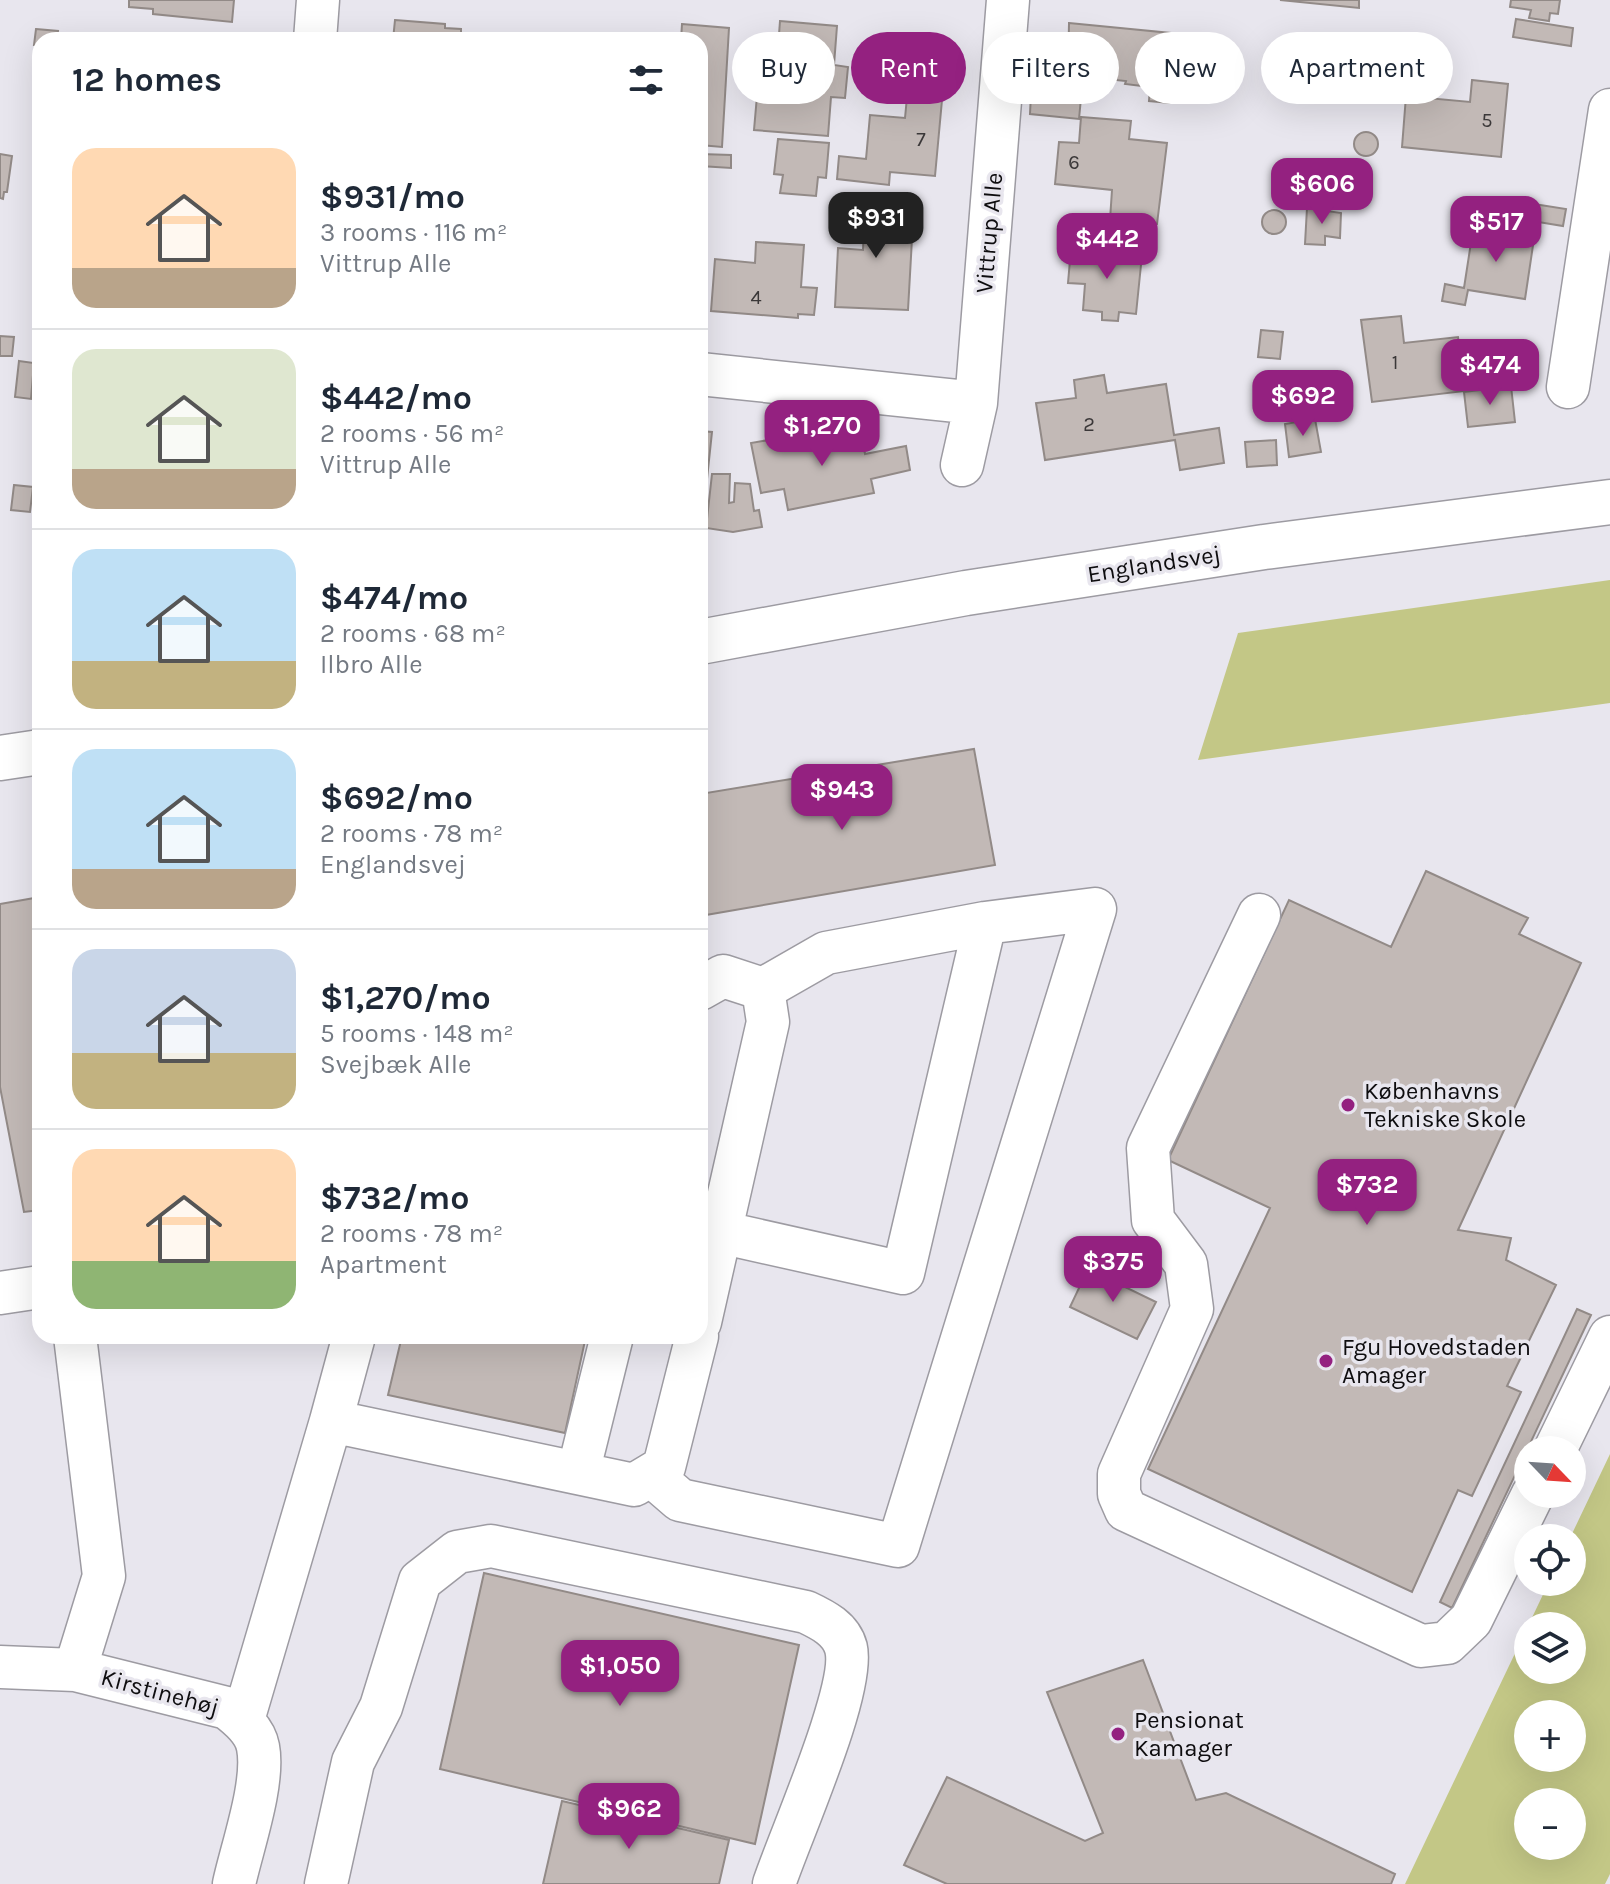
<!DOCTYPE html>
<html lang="en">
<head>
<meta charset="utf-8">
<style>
	:root { --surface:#fff; --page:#f2f2f3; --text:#1f2937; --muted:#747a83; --line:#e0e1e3; --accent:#942180 }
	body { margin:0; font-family:Karla,sans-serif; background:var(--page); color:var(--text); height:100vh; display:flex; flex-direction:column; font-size:30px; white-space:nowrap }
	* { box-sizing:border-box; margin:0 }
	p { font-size:26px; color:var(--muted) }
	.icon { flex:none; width:44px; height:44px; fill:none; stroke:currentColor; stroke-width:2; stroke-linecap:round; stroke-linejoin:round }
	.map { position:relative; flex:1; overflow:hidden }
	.panel { position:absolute; left:32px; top:32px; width:676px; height:1312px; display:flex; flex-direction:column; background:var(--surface); border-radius:24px; box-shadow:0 8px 32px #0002 }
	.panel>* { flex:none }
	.hud { position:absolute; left:732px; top:32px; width:758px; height:72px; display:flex; gap:16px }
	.needle { width:52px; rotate:115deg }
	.buttons { position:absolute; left:1514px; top:1436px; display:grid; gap:16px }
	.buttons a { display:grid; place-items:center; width:72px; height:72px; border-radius:50%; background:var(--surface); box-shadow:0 8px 32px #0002; font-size:40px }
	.price { position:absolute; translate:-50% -68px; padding:0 18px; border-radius:16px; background:var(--accent); color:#fff; font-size:26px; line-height:52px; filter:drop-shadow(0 2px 4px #0008) }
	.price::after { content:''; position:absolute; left:50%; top:48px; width:24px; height:18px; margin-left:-12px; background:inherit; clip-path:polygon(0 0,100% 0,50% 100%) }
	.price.current { background:#222; color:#fff }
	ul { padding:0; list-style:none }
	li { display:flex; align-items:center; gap:24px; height:200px; padding:0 40px }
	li+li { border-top:2px solid var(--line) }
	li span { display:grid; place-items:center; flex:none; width:224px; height:160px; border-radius:24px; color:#555 }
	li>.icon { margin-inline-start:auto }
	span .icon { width:96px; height:96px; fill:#fffc; stroke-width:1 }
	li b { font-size:34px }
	h2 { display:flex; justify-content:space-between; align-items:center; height:96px; padding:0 40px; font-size:34px }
	.pill { padding:0 28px; border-radius:36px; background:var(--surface); box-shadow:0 8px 32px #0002; font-size:28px; line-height:72px }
	.pill.current { background:var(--accent); color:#fff }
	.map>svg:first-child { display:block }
</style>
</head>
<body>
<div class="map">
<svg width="1610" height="1884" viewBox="0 0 1610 1884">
	<rect width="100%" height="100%" fill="#e8e6ee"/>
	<path fill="#c3c786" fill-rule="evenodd" d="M1610,580V703L1198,760L1238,633Z
		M1610,1454V1874L1605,1884H1405L1528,1626V1670H1572V1626H1528L1549,1582H1572L1570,1538ZM1528,1714H1572V1758H1528ZM1528,1802H1572V1846H1528Z"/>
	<path fill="#c2b9b6" stroke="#928a87" stroke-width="2" d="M129,0H234L232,22L153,14V9L129,7Z
		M1280,0H1359V8Z
		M1511,0H1560L1558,14L1550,13L1549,21L1529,18L1531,10L1510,7Z
		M1516,19L1573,28L1571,46L1513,37Z
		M395,20L445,24V28L461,29V40H393Z
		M780,21L837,26L834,65L848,67L845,98L831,97L828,136L754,130L759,73L776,75Z
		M1069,23L1181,34L1176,90L1171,89L1170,103L1149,101L1150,87L1125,84L1126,81L1068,75Z
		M682,24L729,28L722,147L700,145V40H681Z
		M36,29L58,31L57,40H40V45H34Z
		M1472,80L1508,84L1501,157L1402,147L1406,96L1470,102Z
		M1031,93L1081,98L1079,119L1030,114Z
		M907,97L942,100L935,176L890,172L889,185L837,179L839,156L866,159L870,115L905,118Z
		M1081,117L1131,121L1129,139L1167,143L1157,224L1110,220L1112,190L1055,184L1059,142L1079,143Z
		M1354 144a12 12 0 1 1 24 0a12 12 0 1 1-24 0Z
		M778,139L829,143L826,178L818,177L816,196L780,193L783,175L774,174Z
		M0,154L12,156L7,192H4L3,199L0,198Z
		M700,154L731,155V168L700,166Z
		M848,199L895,201V221H913L908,310L835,307L838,248L863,250L864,224L847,223Z
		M1534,204L1566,209L1563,226L1532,221Z
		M1307,208L1341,213L1340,238L1325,236V245L1305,244Z
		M1262 222a12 12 0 1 1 24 0a12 12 0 1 1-24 0Z
		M1474,223L1535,232L1525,299L1468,290L1465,305L1442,301L1445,284L1464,288Z
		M756,242L804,245L801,287L817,288L814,315L798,314V318L711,311L715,259L755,263Z
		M1071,249L1142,255L1136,314L1119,312L1118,321L1102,320V312L1083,310L1085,284L1068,283Z
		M1401,316L1404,343L1458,337L1465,391L1372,402L1361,320Z
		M1261,330L1283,332L1280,359L1258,357Z
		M0,336L14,337L12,356H0Z
		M19,361L34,363L31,399L15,397Z
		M1104,375L1107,393L1166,384L1174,435L1219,428L1224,463L1180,470L1175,440L1045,460L1036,403L1076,398L1074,380Z
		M1511,386L1515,422L1468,427L1464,392Z
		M1315,419L1321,452L1289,457L1285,424Z
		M839,428L842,447L863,443L865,454L906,446L910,470L871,479L874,493L788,510L784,489L761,493L751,443Z
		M700,431L712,432L702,526H700Z
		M1276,440L1277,465L1247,467L1245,442Z
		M712,474H730L729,503L734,502L735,483L750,484L754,511L759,510L762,527L733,532L706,528Z
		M14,485L33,487L30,512L11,510Z
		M974,749L995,865L700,916V794Z
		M1426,871L1528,918L1519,934L1581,963L1458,1230L1511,1238L1506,1260L1556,1285L1507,1386L1521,1392L1472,1496L1458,1490L1412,1592L1148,1469L1270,1208L1168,1160L1289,900L1391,947Z
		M40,897V1210L24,1212L0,1087V904Z
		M1088,1269L1156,1302L1137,1339L1070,1307Z
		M1577,1309L1591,1315L1452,1608L1440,1602Z
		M402,1336H586L565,1433L388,1395Z
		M484,1573L799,1645L755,1844L440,1769Z
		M1143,1660L1196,1800L1226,1793L1395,1874L1391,1884H947L904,1865L947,1777L1085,1841L1103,1833L1047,1692Z
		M562,1801L729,1840L719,1884H543Z"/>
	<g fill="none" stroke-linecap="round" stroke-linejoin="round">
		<defs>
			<path id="minor" d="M315,40L318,0
				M700,374L976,403
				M1568,387L1610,110
				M962,465L976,403L1008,0
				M1259,915L1148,1148L1153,1220L1186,1264L1192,1309L1119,1474V1494L1126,1510L1421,1646L1447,1643L1471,1620L1533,1494
				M700,989L723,976L763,989L768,1022L700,1322
				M720,1232L903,1273L985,923
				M0,1293L40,1287
				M75,1336L104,1576L75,1670
				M331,1421L354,1336
				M1555,1450L1610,1337
				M578,1473L612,1336
				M651,1475L680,1500L898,1546L1095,909L985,923L826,953L763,989
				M0,1667L75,1670L227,1708C239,1717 255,1730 258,1747C265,1783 242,1847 234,1884
				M243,1720L331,1421L634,1485L664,1467L697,1336
				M326,1884L353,1762L381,1707L420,1581L457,1552L491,1546L806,1612C823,1620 841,1629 846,1648C856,1689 790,1836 774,1884"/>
			<path id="major" d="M700,642L966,593L1264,547L1610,502
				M0,758L40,752"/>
		</defs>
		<use href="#minor" stroke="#9d9ba2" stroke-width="45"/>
		<use href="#major" stroke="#9d9ba2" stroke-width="47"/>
		<use href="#minor" stroke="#fff" stroke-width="42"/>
		<use href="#major" stroke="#fff" stroke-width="44"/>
	</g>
	<g fill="#942180" stroke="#e8e6ee" stroke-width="3">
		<circle cx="1348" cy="1105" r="8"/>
		<circle cx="1326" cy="1361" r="8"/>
		<circle cx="1118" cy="1734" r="8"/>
	</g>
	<g text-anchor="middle" stroke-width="7" stroke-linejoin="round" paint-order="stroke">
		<g font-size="20" fill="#3b3839">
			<text x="1487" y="127">5</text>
			<text x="921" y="146">7</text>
			<text x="1074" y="169">6</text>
			<text x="756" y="304">4</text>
			<text x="1395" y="369">1</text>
			<text x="1089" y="431">2</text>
		</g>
		<g font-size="24" fill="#0e0d0f" stroke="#e8e6ee">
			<text transform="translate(989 233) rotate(-85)" y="8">Vittrup Alle</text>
			<text transform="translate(1154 564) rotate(-9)" y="8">Englandsvej</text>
			<text transform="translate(160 1692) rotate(15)" y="8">Kirstinehøj</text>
		</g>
		<g font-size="24" fill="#0e0d0f" stroke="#e8e6ee" text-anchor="start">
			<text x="1364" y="1099">Københavns<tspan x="1364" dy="28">Tekniske Skole</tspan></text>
			<text x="1342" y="1355">Fgu Hovedstaden<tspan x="1342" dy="28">Amager</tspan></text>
			<text x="1134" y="1728">Pensionat<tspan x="1134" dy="28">Kamager</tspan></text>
		</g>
	</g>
</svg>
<div class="buttons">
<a><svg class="needle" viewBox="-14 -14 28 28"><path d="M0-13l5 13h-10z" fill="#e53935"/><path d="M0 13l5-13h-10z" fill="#747a83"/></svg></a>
<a><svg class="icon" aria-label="locate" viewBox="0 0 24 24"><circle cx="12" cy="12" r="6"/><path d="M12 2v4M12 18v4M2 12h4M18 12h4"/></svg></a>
<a><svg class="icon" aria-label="layers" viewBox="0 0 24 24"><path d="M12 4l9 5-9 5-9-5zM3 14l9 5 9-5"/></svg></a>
<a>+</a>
<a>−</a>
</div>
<b class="price" style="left:1322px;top:226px">$606</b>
<b class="price current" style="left:876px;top:260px">$931</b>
<b class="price" style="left:1496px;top:264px">$517</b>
<b class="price" style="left:1107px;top:281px">$442</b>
<b class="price" style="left:1490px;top:407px">$474</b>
<b class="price" style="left:1303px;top:438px">$692</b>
<b class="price" style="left:822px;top:468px">$1,270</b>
<b class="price" style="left:842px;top:832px">$943</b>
<b class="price" style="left:1367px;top:1227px">$732</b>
<b class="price" style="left:1113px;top:1304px">$375</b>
<b class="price" style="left:620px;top:1708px">$1,050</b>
<b class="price" style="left:629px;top:1851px">$962</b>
<div class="hud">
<a class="pill">Buy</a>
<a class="pill current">Rent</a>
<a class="pill">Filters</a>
<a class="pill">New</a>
<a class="pill">Apartment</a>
</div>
<section class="panel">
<h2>12 homes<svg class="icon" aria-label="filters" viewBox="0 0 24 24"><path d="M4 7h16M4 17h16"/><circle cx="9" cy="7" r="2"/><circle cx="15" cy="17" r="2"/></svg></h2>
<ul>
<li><span style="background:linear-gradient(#ffd9b3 75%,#b9a48a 0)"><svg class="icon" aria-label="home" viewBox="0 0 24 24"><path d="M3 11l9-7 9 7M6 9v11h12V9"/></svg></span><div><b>$931/mo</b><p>3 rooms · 116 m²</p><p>Vittrup Alle</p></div></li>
<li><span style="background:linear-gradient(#dfe7d0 75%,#b9a48a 0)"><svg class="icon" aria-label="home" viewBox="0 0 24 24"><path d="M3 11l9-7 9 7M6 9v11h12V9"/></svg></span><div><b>$442/mo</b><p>2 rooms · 56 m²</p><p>Vittrup Alle</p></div></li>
<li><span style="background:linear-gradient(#bfe0f5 70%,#c2b280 0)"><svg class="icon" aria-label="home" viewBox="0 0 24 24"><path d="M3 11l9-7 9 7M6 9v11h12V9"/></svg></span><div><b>$474/mo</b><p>2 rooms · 68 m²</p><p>Ilbro Alle</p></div></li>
<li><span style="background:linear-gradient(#bfe0f5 75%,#b9a48a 0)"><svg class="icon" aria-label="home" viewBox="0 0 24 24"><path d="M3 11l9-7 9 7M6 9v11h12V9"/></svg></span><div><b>$692/mo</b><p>2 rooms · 78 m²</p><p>Englandsvej</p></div></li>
<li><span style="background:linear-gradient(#c9d6e8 65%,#c2b280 0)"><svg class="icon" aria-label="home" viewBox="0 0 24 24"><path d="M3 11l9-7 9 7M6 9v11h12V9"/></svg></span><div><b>$1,270/mo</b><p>5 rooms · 148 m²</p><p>Svejbæk Alle</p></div></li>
<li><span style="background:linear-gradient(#ffd9b3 70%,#8fb573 0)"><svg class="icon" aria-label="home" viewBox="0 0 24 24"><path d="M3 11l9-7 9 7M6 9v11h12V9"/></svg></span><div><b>$732/mo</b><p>2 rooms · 78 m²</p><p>Apartment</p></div></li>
</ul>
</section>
</div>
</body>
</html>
